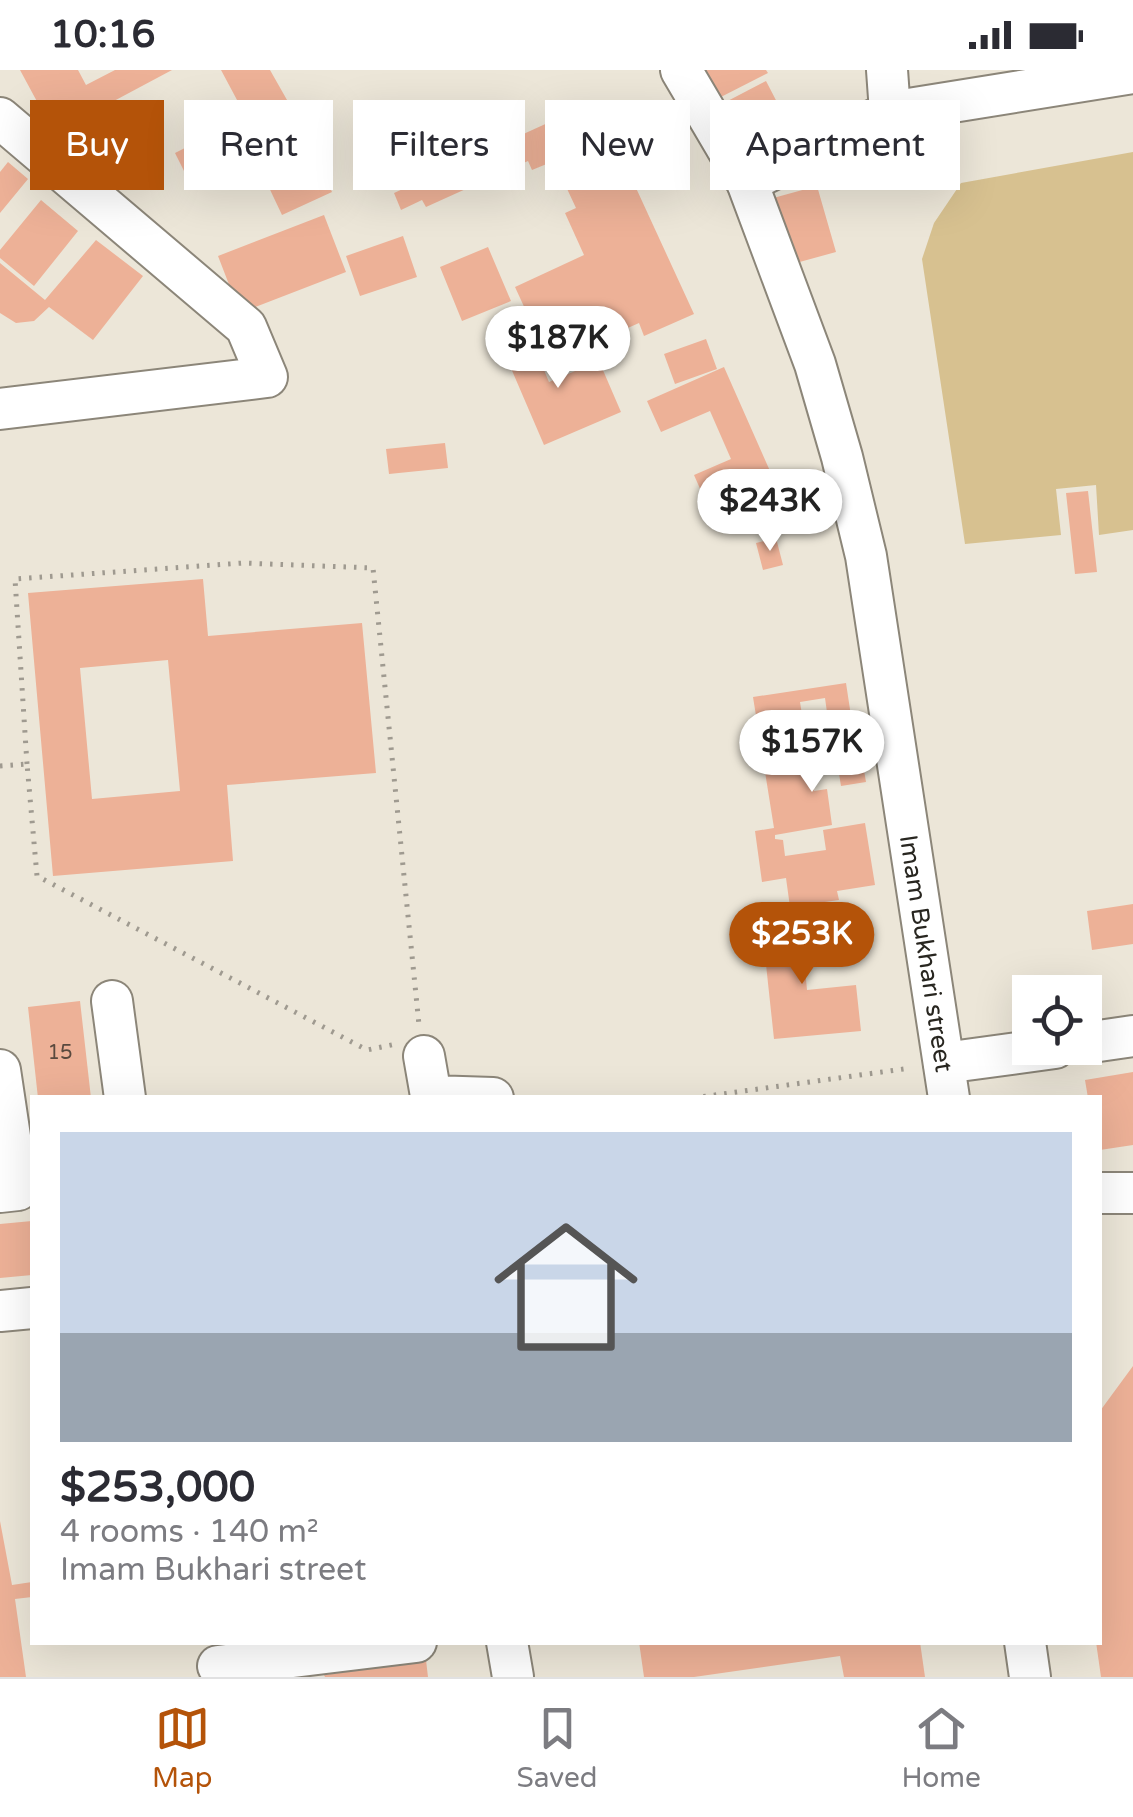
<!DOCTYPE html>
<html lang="en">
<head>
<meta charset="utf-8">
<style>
	:root { --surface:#fff; --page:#f7f7f7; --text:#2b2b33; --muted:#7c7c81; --line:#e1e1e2; --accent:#b45309 }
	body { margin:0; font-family:"Varela Round",sans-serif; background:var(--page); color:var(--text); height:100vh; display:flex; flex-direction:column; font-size:38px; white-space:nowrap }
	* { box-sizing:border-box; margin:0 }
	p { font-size:32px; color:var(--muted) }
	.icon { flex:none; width:55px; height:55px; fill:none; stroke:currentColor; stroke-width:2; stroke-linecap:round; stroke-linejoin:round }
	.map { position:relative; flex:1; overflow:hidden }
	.drawer { position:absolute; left:30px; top:1025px; width:1072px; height:550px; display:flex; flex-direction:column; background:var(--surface); border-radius:0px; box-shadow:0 10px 40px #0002 }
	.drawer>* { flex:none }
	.top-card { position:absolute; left:30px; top:30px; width:1075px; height:90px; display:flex; gap:20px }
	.tools { position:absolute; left:1012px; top:905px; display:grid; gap:20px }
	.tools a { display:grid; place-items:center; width:90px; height:90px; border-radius:0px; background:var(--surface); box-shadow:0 10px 40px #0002; font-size:50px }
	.price { position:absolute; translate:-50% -85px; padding:0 22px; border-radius:35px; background:#fff; color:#222; font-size:32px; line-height:65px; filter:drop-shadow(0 2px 5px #0008) }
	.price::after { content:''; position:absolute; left:50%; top:60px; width:30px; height:22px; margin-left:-15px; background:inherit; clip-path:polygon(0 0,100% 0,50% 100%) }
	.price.current { background:var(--accent); color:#fff }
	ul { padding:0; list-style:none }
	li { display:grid; align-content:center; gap:20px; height:530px; padding:0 30px }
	li span { display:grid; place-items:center; height:310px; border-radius:0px; color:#555 }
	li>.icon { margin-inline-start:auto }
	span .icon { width:180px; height:180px; fill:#fffc; stroke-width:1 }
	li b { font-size:42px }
	.pill { padding:0 35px; border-radius:0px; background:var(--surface); box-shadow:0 10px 40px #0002; font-size:35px; line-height:90px }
	.pill.current { background:var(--accent); color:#fff }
	.status { display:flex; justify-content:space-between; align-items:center; height:70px; padding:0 50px; background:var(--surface); direction:ltr }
	.status svg { height:28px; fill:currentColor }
	.tab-bar { display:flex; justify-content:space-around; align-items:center; height:140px; border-top:2px solid var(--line); background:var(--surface); font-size:28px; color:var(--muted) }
	.tab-bar a { display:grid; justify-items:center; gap:5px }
	.tab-bar .current { color:var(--accent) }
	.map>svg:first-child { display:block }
</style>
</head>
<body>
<div class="status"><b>10:16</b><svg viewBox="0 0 49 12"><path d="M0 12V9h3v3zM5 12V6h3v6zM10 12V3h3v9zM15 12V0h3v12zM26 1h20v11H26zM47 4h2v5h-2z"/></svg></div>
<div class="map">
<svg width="1133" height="1607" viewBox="0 0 1133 1607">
	<rect width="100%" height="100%" fill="#ece6d8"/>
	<path fill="#d7c190" d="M1133,82V460L1099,465L1096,415L1056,419L1061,465L965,474L922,189L934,153L961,113Z"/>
	<path fill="#edb197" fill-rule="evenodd" d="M20,0H78L86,15L115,0H172L54,63Z
		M221,0H270L291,37L252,58Z
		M699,0H766L768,3L715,30Z
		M766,11L792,61L744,86L718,36Z
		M596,31L694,244L644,266L639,253L621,261L617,252L591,264L583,246L538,267L515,217L584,185L565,143L576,138L554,91L532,100L528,91L426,137L422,130L401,140L394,123Z
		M238,51L255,84L192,117L175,83Z
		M306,65L332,122L282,145L255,88Z
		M8,92L28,109L0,143V102Z
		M817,116L836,182L785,196L766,130Z
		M41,130L78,161L34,216L0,188V180Z
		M324,145L346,202L240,243L218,186Z
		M403,166L417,207L360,226L346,186Z
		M96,170L143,206L93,270L49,237L34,251L16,253L0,243V193L45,230Z
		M488,177L511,231L462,251L440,197Z
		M526,257L549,312L599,291L621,342L544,375L498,268Z
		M706,269L717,299L675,314L664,284Z
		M724,297L774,410L709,439L694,405L731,389L710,341L661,362L647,331Z
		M445,373L448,398L389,404L386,379Z
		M1088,421L1097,502L1075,504L1066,423Z
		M776,468L783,495L763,500L756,473Z
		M203,509L208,566L362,553L376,703L227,715L233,791L53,806L28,523ZM168,590L180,721L92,729L80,598Z
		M846,613L851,646L864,644L866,652H871L876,680L861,682L866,712L841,716L835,679L814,682L812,667L830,664L825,628L800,632L814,721L827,719L832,755L775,765V769L783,770L785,786L826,780L823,760L865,753L875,815L837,821L839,830L790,837L786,808L762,812L755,761L774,758L753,627Z
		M1133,834V874L1092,880L1087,841Z
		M800,844L807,920L856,915L861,961L774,969L761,848Z
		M80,931L91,1028H38L28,937Z
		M1133,1002V1075L1100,1080V1028H1088L1085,1010Z
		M32,1151V1205L0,1208V1154Z
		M1133,1296V1607H1101L1096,1572H1100V1341Z
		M0,1451L12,1515L32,1512V1527L15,1529L26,1607H0Z
		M639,1572H920L925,1607H844L840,1586L694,1607H644Z
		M426,1590L428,1607H325L324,1605Z"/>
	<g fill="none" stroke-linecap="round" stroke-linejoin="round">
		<defs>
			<g id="minor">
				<path id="s1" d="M681,0L747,112L815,294L842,387L866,486L949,1028"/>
				<path d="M887,0L890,42"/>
				<path d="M0,48L246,257L267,307L0,339"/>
				<path d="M747,112L890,42L1133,3"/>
				<path d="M112,931L125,1028"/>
				<path d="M1085,973L1133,966"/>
				<path d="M424,986L431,1026L493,1028"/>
				<path d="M944,993L1055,978"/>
				<path d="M0,1000L18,1120L0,1122"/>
				<path d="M1100,1123H1133"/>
				<path d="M0,1241L32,1238"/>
				<path d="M507,1572L513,1607"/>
				<path d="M1025,1572L1030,1607"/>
				<path d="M218,1596L416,1572"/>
			</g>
		</defs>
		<use href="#minor" stroke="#8c8679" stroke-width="44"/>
		<path stroke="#9f9a90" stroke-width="5" stroke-dasharray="2.5 8" stroke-linecap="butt" d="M27,694L15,509L243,493L373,498L419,955
			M0,696L27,694L37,806L367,980L396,974
			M693,1028L911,998"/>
		<use href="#minor" stroke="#fff" stroke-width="40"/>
	</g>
	<g text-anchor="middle" stroke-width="9" stroke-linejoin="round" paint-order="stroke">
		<g font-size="20" fill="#59493e">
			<text x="60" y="989">15</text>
		</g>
		<g font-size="25" fill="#282620" stroke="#fff">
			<text dy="9" stroke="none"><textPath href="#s1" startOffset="925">Imam Bukhari street</textPath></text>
		</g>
	</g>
</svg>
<div class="tools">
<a><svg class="icon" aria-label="locate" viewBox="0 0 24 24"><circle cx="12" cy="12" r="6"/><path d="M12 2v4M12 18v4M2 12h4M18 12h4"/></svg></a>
</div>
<b class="price" style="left:558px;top:321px">$187K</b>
<b class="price" style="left:770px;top:484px">$243K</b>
<b class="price" style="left:812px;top:725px">$157K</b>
<b class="price current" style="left:802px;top:917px">$253K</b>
<div class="top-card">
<a class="pill current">Buy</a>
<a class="pill">Rent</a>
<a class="pill">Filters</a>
<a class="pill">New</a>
<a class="pill">Apartment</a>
</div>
<section class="drawer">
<ul>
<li><span style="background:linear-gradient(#c9d6e8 65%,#9aa5b1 0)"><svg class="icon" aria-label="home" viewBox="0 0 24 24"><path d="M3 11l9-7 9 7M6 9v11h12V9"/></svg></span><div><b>$253,000</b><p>4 rooms · 140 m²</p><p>Imam Bukhari street</p></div></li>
</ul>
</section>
</div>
<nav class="tab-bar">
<a class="current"><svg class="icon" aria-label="map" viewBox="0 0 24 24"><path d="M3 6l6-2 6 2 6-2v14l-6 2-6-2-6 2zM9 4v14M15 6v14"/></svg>Map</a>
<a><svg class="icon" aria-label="saved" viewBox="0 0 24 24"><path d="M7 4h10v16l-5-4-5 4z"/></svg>Saved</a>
<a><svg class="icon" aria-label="home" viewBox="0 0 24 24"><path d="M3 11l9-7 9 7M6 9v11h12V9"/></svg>Home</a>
</nav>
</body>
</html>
